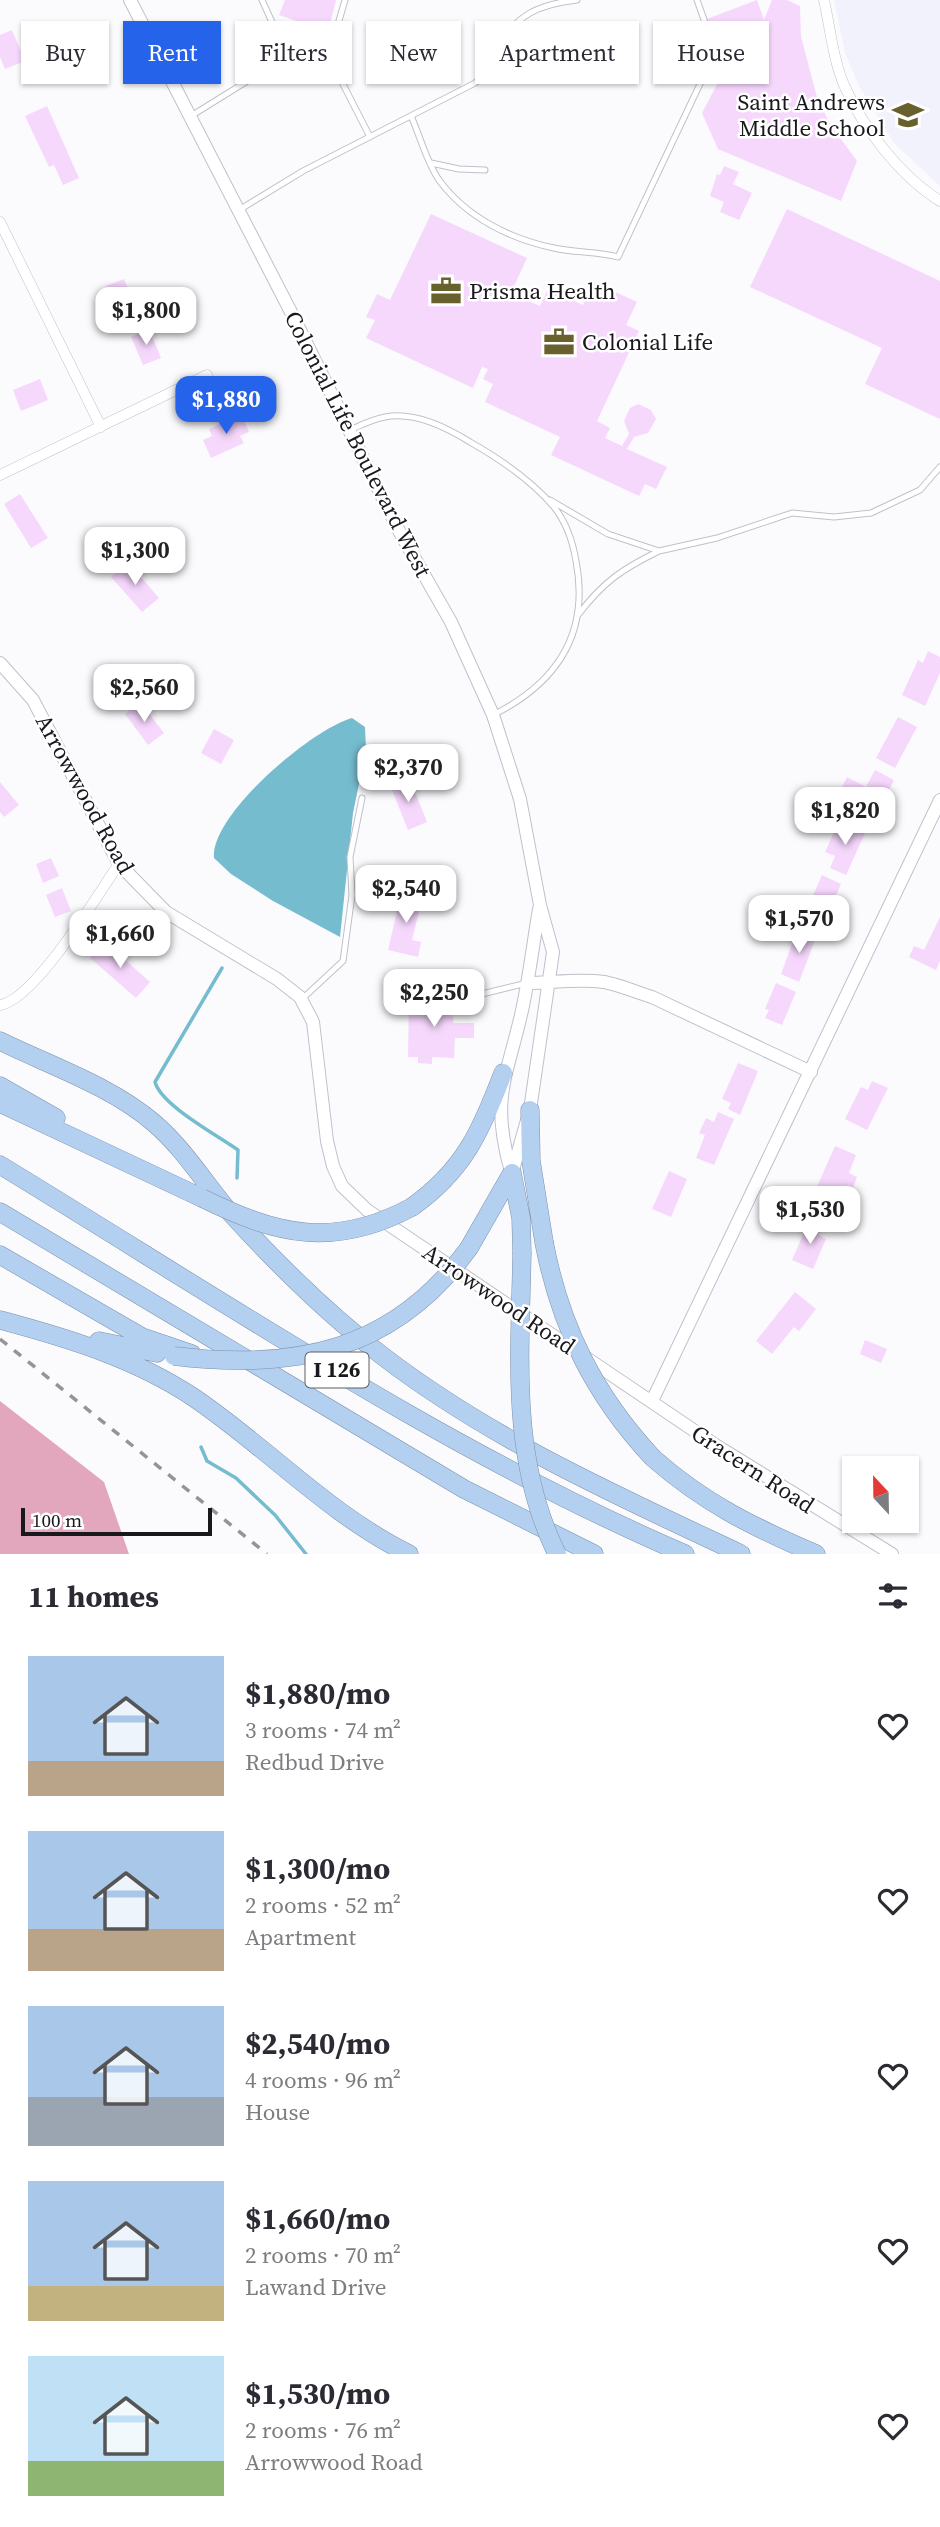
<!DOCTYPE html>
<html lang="en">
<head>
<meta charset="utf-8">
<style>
	:root { --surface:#fff; --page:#f7f7f7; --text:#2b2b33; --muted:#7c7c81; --accent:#2563eb }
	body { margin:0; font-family:"Source Serif 4",serif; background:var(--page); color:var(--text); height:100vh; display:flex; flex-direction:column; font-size:26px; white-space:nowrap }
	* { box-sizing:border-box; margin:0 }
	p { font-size:23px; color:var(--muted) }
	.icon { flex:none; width:38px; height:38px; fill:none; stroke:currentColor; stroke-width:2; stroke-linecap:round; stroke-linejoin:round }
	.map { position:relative; height:1554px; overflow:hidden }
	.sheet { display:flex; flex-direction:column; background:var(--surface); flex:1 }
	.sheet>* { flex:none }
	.banner { position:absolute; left:21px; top:21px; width:900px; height:63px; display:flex; gap:14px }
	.needle { width:46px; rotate:338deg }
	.controls { position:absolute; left:842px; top:1456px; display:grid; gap:14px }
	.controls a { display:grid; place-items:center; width:77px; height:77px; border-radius:0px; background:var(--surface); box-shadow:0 2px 5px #0004; font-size:35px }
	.scale { position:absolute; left:21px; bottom:18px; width:191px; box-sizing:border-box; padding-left:7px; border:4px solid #19191d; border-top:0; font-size:19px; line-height:24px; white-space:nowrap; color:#19191d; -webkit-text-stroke:5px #fff; paint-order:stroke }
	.price { position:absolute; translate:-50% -60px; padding:0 16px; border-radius:14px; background:#fff; color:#222; font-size:23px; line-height:46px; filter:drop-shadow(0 2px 4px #0008) }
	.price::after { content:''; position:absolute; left:50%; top:42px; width:21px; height:16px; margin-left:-10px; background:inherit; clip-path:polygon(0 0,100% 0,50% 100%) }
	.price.current { background:var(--accent); color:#fff }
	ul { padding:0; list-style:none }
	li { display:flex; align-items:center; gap:21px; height:175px; padding:0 28px }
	li span { display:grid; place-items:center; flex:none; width:196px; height:140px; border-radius:0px; color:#555 }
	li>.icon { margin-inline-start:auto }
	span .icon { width:84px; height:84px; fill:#fffc; stroke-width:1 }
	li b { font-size:30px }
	h2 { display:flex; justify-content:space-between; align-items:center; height:84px; padding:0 28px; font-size:30px }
	.tag { padding:0 24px; border-radius:0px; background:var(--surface); box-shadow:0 2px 5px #0004; font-size:24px; line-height:63px }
	.tag.current { background:var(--accent); color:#fff }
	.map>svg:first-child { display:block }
</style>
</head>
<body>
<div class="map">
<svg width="940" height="1554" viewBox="0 0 940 1554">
	<rect width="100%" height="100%" fill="#fbfbfe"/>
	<path fill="#f2f2fd" d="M834,0H940V186L894,143L859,86L845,53Z"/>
	<path fill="#e2a7bc" d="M0,1401L104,1482L129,1554H0Z"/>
	<path fill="#76bccf" d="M352,718L365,727L366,750L353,813L340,937L273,901L231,874L214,858C210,815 312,729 352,718Z"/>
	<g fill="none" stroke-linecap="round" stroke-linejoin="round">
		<path stroke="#76bccf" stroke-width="3.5" d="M222,968L155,1082C161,1105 217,1135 238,1150L237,1178
			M201,1447L207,1461L236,1478L275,1515L306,1554"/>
	</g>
	<path fill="#f7d8fd" d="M285,0H336L328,32L279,15Z
		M757,0L764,20L772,0H787L800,6L801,37L817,97L830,124L857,161L841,201L718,149L702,113L725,69L740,77L752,52L734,59L726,38L691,25Z
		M12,30L25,61L5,69L0,57V35Z
		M47,106L79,178L63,185L54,165L49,167L25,116Z
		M724,166L739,172L733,184L752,193L739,220L720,212L724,202L710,196L717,174L720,175Z
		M787,209L940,281V419L865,384L882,348L750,287Z
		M431,214L527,258L511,293L540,306L548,289L583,305L594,282L637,302L626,325L639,331L597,421L610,428L605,438L622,446L629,434L624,421L630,408L638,404L651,410L656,419L648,433L634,437L627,449L667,467L656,489L645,484L639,496L551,455L560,437L485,402L493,384L483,379L488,369L482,367L473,388L366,338L375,320L366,317L377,294L390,300Z
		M124,279L141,320L123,328L106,286Z
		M149,329L161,358L143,365L131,337Z
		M40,379L48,400L21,411L13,390Z
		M241,414L249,432L240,436L244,443L211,458L203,440L212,436L209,429Z
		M20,494L48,538L31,548L4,504Z
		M128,562L159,598L142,612L111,577Z
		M928,651L940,657V673L925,706L902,695L918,660L923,663Z
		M140,702L164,733L148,745L125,714Z
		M898,717L917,727L895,768L876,758Z
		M214,729L234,740L221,764L201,753Z
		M875,770L894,780L873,820L850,809L854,801L839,794L847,777L866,787Z
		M409,777L427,822L408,830L390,785Z
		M0,782L19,805L4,817L0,812Z
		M845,821L866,831L846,875L830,868L835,856L825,852L835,830L841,832Z
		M51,858L59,876L43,883L36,864Z
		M822,875L841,884L822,927L803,918Z
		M62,888L71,911L55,917L46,895Z
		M402,890L423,895L412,940L421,942L418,957L388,950Z
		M940,917V961L936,970L909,957L914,946L924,950Z
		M798,928L817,935L799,982L781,974Z
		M104,941L150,982L136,998L90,958Z
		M776,983L796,992L782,1025L765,1018L769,1010L765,1009Z
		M420,993H434V1000H454L453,1023H474V1038H455L454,1058L432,1057V1064L418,1063V1057H408L409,999H420Z
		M738,1063L758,1071L740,1115L728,1109L731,1103L722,1099Z
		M872,1081L888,1088L867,1130L845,1119L861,1087L868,1090Z
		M718,1112L734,1119L714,1165L696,1158L705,1135L699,1133L706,1118L714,1122Z
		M835,1146L856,1155L849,1173L857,1177L851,1193L842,1189L838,1198L816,1189Z
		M669,1171L687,1179L671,1217L652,1209Z
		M809,1221L822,1227L818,1235L826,1239L813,1269L792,1260Z
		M795,1292L816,1309L799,1331L794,1327L772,1354L756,1341Z
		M865,1340L887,1349L881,1363L860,1354Z"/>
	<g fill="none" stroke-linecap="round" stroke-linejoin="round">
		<defs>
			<path id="service" d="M262,0L286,53
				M325,49L370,137
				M191,116L265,70L295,46L325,49L336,31L345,0
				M411,116C420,136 427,163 439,180C466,217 510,239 554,248C575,253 597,251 618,257L709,65L712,42L697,0
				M431,163L459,169L485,170
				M239,210L303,171L475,83C488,74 492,63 499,48C515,14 541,4 577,0
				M350,430C361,425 373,419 385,417C414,411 446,427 470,442C500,459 532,481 554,507C566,522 573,543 576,561C590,634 557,683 493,715
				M550,500L608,534L659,551L717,538L792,513L834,517L871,513L920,490L940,467
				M578,615C603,582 622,569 659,551
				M482,994L527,983
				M301,1000L343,961L352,895L350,857L362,798"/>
			<path id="minor" d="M824,0C830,27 833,59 844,85C863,128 900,176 940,201
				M0,222L101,427
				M0,475L207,375
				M0,1005C35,1000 97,895 119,864"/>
			<path id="tertiary" d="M130,0L293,316L398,529L451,622L493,715L520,799L540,905L553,952L530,1110L512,1173
				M0,663L33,700L119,864L166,912L277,979L300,997L313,1022L327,1141L333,1166L342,1186L367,1210L717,1446L892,1554
				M527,983C552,983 579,978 604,982C620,985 636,992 652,997L811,1072
				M511,1172C491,1099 505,1083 521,1015C529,980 533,944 539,909
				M652,1401L940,800"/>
			<path id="motorway" d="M0,1041C51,1066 111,1086 154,1123C183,1148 202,1179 226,1208C273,1260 324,1311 380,1354C490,1439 616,1495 741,1554
				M0,1086L56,1118
				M0,1103L202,1198
				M530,1110L531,1161L544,1242
				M0,1165C224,1301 443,1450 685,1554
				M512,1173L521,1218L522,1253
				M412,1207C464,1170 481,1131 503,1073
				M0,1212L464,1489L594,1554
				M469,1248L512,1173
				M0,1255L142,1337L192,1354
				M0,1320C67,1338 134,1358 193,1397C267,1447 328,1514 409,1554
				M99,1341L157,1353
				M653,1458C704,1503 753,1527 816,1554"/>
		</defs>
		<use href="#service" stroke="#c0c0cb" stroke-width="7"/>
		<use href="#minor" stroke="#c0c0cb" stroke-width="11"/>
		<use href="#tertiary" stroke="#c0c0cb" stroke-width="14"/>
		<use href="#motorway" stroke="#7d90a7" stroke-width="19"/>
		<use href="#service" stroke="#fff" stroke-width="5"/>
		<use href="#minor" stroke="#fff" stroke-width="10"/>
		<use href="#tertiary" stroke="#fff" stroke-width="12"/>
		<use href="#motorway" stroke="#b3d0f1" stroke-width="18"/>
		<path stroke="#949497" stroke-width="3.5" stroke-dasharray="9 9" stroke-linecap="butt" d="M0,1339L267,1554"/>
		<defs>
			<path id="motorway-bridge" d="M202,1198C277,1235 334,1249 412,1207
				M544,1242C560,1326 594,1395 653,1458
				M522,1253C520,1357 510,1459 557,1554
				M174,1356C295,1371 394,1351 469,1248"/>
		</defs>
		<use href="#motorway-bridge" stroke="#7d90a7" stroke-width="19" stroke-linecap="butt"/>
		<use href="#motorway-bridge" stroke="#b3d0f1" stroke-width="18"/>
	</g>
	<defs>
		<symbol id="school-bare" viewBox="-9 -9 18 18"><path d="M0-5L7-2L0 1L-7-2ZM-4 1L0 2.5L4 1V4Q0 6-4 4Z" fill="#69612d" stroke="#fff" stroke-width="2.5" paint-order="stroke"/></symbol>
		<symbol id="office-bare" viewBox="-9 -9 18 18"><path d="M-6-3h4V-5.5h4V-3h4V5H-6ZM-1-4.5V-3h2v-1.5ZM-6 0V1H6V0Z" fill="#69612d" stroke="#fff" stroke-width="2.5" paint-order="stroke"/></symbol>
	</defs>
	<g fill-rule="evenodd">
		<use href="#school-bare" x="886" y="93" width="44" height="44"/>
		<use href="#office-bare" x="424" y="269" width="44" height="44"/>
		<use href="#office-bare" x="537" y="320" width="44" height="44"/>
	</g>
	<g text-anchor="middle" stroke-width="5" stroke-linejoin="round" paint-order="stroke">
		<rect fill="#fff" stroke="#5e5e61" stroke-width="2" x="305.5" y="1352.5" width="63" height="35" rx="5"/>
		<g font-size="21" font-weight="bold" fill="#19191d">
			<text x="337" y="1377">I 126</text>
		</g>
		<g font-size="23" fill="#19191d" stroke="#fff" text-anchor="start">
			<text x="885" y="110" text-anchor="end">Saint Andrews<tspan x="885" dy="26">Middle School</tspan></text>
			<text x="469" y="299">Prisma Health</text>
			<text x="582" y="350">Colonial Life</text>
		</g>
		<g font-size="23" fill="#19191d" stroke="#fff">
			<text transform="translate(358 444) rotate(63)" y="8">Colonial Life Boulevard West</text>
			<text transform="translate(85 794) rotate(61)" y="8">Arrowwood Road</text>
			<text transform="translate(499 1299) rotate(34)" y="8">Arrowwood Road</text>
			<text transform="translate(753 1469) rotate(33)" y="8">Gracern Road</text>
		</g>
	</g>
</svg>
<div class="controls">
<a><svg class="needle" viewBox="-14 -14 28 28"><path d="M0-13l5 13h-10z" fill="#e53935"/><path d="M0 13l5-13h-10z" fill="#7c7c81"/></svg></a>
</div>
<div class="scale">100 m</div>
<b class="price" style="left:146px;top:347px">$1,800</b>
<b class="price current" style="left:226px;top:436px">$1,880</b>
<b class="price" style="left:135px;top:587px">$1,300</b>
<b class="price" style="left:144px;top:724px">$2,560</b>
<b class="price" style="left:408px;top:804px">$2,370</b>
<b class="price" style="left:845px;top:847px">$1,820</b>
<b class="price" style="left:406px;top:925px">$2,540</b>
<b class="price" style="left:799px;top:955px">$1,570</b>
<b class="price" style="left:120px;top:970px">$1,660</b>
<b class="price" style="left:434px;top:1029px">$2,250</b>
<b class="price" style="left:810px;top:1246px">$1,530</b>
<div class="banner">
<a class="tag">Buy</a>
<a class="tag current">Rent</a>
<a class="tag">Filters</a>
<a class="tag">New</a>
<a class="tag">Apartment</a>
<a class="tag">House</a>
</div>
</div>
<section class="sheet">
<h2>11 homes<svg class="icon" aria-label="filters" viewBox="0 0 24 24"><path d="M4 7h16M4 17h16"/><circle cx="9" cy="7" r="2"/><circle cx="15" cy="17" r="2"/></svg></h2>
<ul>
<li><span style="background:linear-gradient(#a9c7e8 75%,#b9a48a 0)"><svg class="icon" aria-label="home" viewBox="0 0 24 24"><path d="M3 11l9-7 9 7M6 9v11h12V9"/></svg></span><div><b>$1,880/mo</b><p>3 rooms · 74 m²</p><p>Redbud Drive</p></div><svg class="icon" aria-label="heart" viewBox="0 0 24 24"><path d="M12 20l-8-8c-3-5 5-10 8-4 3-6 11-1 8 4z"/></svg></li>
<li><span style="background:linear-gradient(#a9c7e8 70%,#b9a48a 0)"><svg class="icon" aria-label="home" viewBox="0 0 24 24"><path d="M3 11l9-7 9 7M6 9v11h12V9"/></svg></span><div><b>$1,300/mo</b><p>2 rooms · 52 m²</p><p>Apartment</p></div><svg class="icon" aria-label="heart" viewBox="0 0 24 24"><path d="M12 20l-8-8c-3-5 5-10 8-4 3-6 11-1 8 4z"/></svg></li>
<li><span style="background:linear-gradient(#a9c7e8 65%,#9aa5b1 0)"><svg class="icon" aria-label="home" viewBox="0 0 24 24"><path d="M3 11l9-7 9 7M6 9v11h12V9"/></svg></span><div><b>$2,540/mo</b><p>4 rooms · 96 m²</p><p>House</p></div><svg class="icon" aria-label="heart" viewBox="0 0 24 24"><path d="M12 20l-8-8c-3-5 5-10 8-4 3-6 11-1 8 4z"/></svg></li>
<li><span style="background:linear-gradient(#a9c7e8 75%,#c2b280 0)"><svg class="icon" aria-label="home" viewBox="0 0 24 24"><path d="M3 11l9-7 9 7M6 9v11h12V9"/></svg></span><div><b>$1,660/mo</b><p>2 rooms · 70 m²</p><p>Lawand Drive</p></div><svg class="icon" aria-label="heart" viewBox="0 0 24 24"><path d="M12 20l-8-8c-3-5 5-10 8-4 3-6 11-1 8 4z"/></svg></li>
<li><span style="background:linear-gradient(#bfe0f5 75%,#8fb573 0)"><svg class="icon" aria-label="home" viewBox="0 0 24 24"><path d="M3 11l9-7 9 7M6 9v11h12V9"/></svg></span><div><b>$1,530/mo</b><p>2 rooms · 76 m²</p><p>Arrowwood Road</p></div><svg class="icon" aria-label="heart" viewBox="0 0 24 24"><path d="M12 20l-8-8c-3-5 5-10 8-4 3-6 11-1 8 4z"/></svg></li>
</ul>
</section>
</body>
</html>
